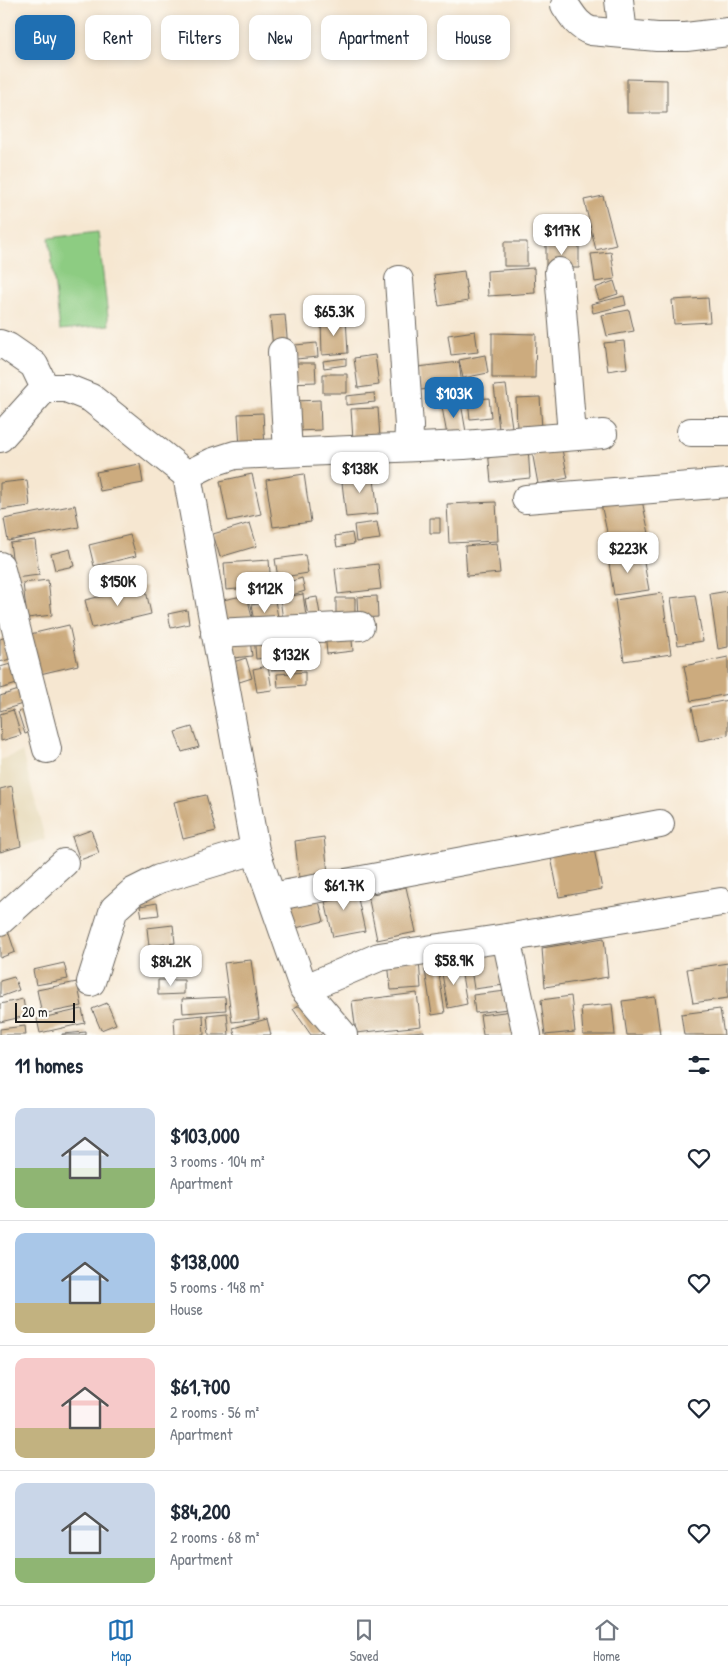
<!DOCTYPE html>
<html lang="en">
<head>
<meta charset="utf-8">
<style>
	:root { --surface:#fff; --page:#f6f6f7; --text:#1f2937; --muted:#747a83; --line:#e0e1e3; --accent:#1f6fb2 }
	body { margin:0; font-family:"Patrick Hand",sans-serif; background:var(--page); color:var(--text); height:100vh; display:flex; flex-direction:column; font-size:19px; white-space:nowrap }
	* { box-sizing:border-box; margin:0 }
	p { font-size:16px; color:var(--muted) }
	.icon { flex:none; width:28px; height:28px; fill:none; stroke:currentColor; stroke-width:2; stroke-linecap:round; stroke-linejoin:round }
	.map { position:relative; height:1035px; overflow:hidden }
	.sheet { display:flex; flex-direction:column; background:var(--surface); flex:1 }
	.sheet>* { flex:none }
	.hud { position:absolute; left:15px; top:15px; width:699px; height:45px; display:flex; gap:10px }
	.scale { position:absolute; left:15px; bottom:12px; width:60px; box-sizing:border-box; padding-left:5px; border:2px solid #1c1c1c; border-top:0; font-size:14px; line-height:18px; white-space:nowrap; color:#1c1c1c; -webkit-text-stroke:4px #fdfcf7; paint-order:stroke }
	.price { position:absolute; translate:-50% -42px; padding:0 11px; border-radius:10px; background:#fff; color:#222; font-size:16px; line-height:32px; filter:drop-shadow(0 1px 2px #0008) }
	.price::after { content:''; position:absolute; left:50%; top:30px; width:15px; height:11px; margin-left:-8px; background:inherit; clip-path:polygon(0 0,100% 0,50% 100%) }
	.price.selected { background:var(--accent); color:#fff }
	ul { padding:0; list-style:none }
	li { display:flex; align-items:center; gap:15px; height:125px; padding:0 15px }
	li+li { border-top:1px solid var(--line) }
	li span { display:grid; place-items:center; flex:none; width:140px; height:100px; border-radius:10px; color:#555 }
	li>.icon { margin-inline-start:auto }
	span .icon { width:60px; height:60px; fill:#fffc; stroke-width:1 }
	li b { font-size:21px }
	h2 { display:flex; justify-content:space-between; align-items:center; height:60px; padding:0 15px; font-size:21px }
	.tag { padding:0 18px; border-radius:10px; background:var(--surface); box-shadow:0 2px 8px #0003; font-size:18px; line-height:45px }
	.tag.selected { background:var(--accent); color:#fff }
	.menu { display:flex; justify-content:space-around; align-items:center; height:70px; border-top:1px solid var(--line); background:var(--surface); font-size:14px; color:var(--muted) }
	.menu a { display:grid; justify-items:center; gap:2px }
	.menu .selected { color:var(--accent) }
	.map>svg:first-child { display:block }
</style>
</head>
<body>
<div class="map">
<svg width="728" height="1035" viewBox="0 0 728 1035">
	<rect width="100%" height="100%" fill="#fdfcf7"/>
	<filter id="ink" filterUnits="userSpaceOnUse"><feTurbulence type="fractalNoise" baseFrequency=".02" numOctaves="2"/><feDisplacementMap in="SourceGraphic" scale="10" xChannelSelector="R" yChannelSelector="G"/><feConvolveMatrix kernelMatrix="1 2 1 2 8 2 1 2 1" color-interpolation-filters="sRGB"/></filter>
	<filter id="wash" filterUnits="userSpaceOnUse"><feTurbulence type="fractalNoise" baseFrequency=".0096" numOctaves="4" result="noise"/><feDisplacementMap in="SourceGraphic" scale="20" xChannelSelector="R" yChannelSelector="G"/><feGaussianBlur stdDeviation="1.12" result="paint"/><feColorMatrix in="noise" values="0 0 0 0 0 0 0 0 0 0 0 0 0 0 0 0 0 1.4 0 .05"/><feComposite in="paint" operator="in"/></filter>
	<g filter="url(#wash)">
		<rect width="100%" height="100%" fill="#f6e7d1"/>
		<path fill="#e7daba" d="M22,752L45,839L0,853V760Z"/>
		<path fill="#8dcc82" stroke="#54744f" d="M98,232L109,325L60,330L49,238Z"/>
		<g id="blocks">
			<path fill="#ccab7e" d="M627,79L667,80V113H627Z
				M603,196L616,245L596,250L584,200Z
				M583,217V237L551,239L550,218Z
				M504,242H527V266H504Z
				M546,243H579V268H546Z
				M611,252L615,279L595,282L591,254Z
				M534,268L535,293L488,296L487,271Z
				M464,271L468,301L439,306L434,275Z
				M614,281L618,294L599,300L595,288Z
				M624,296L626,305L593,313L591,304Z
				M708,298L710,322L674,324L672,300Z
				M629,310L634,331L607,336L602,315Z
				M285,315L288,348L273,349L270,316Z
				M346,318L348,353L322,355L321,320Z
				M475,331L478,352L451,355L448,335Z
				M492,333L536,334L535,378H492Z
				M624,341L627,368L608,371L604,343Z
				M317,343L318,357L296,359L295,345Z
				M375,355L379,385L358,388L354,358Z
				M485,355L488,373L463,378L459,360Z
				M346,358V365L324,368L323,361Z
				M459,362L462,386L420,390L418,367Z
				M287,363H315L316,382L288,383Z
				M323,374H347V393H323Z
				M481,380L483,396L466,398L463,383Z
				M506,385L512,427L499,429L494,386Z
				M374,393L375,402L346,405V396Z
				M540,397L542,429L517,430L516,398Z
				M489,398L491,417L470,419L468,400Z
				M320,400L321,430L296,431L295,401Z
				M461,403L466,432L447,435L442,407Z
				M378,408L380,438L353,440L351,409Z
				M263,413L265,448L240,449L238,414Z
				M560,440L568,478L538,484L531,446Z
				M528,447L530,478L491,482L488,450Z
				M140,464L143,483L100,491L96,472Z
				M373,470L378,514L346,517L341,474Z
				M252,474L261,514L228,521L220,481Z
				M304,474L311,522L273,527L266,480Z
				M27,480L30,506L0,510V483Z
				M640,491L651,543L611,551L600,499Z
				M496,502L498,541L449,543L447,504Z
				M75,505L79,527L8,541L4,519Z
				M430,518H440V533H430Z
				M377,522L380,539L356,542L354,525Z
				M250,523L257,546L220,557L213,534Z
				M352,533L354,544L337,547L335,536Z
				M130,535L136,556L94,566L89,545Z
				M35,540L39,575L15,578L10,543Z
				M497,543L500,573L467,576L465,546Z
				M70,549L74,566L55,570L51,554Z
				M642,552L649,590L614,595L608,557Z
				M305,555L308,573L278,578L275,559Z
				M269,560L271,586L226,590L224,563Z
				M378,564L381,589L338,594L335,569Z
				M302,578L305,591L289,596L285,583Z
				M48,580L52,615L27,618L23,583Z
				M145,586L151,614L92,628L85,600Z
				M728,591V647L718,649L710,594Z
				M662,593L671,654L624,661L615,600Z
				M303,594L307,624L284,628L280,598Z
				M247,595L252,618L222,624L218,601Z
				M695,595L703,641L678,645L671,598Z
				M377,596L378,617L358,618L357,597Z
				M317,597L320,614L308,616L305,599Z
				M336,598H355V618H336Z
				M275,601L279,622L255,627L251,605Z
				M187,610L189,624L171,628L168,614Z
				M69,625L78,665L36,675L26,635Z
				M312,630L315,651L290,655L287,634Z
				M351,630L353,651L327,654L325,633Z
				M249,632L252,656L224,659L222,635Z
				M283,632L285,656L256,659L254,635Z
				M6,637L13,658L0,662V639Z
				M728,657V694L691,701L684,666Z
				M246,658L252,678L233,684L227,664Z
				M300,658L301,669L271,670V660Z
				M14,663L20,683L0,689V667Z
				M268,666L272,690L257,692L253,669Z
				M305,672V686L278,688L277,674Z
				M28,687L32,701L0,711V696Z
				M728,700V735L699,741L692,707Z
				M31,707L38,729L25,734L18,712Z
				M13,710L21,735L1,741L0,714Z
				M192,727L199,747L182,752L175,732Z
				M12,786L21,846L0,852V789Z
				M206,795L216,831L183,839L174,802Z
				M91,830L99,853L80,860L72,837Z
				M324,837L328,873L299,877L295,841Z
				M593,844L602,889L559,897L550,852Z
				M355,885L365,931L333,937L323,892Z
				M406,887L416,932L377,940L368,895Z
				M316,890L324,921L296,928L288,897Z
				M157,903L159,915L142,917L140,906Z
				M173,925L175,943L149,946L147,928Z
				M7,928L15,952L0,958V931Z
				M604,938L608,977L545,987L542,948Z
				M499,951L504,985L474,989L469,955Z
				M251,960L259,1019L232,1022L224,963Z
				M419,960L421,988L391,990L388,962Z
				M64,963L68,979L36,985L33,970Z
				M728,963V998L693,1003L687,969Z
				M460,964L467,1004L448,1008L441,968Z
				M438,968L445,1013L432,1015L425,970Z
				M14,977L19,990L0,997V981Z
				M158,980H184V994L158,995Z
				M77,982L82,1006L42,1014L37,990Z
				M514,990L516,1008L475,1013L473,995Z
				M417,993L421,1026L356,1033L352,1001Z
				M571,996L575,1032L545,1035L541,1000Z
				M225,997L226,1010L183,1013L182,999Z
				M655,997L660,1035H627L622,1001Z
				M23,999L26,1016L0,1022V1004Z
				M304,1002L324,1032L320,1035H311L293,1009Z
				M107,1003L116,1024L101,1030L92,1009Z
				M612,1004L615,1035H583L581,1007Z
				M82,1009L85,1023L40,1033L37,1019Z
				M720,1009L724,1035H684L681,1014Z
				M512,1011L516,1035H483L480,1015Z
				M227,1013L229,1035H209L207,1015Z
				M203,1015L204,1035H175L174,1018Z
				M267,1019L271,1035H235L233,1028Z
				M25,1026L26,1035H0V1029Z
				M424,1031V1035H389V1034Z
				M86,1032V1035H62V1034Z"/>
		</g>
	</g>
	<g filter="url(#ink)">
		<use href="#blocks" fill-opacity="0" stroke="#68635b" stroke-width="1"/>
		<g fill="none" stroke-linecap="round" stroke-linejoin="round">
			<defs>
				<path id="minor" d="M619,0L623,34
					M565,5C573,17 578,26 591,31L657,37H686L728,32
					M559,272L572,435
					M399,280L409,426L408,447
					M0,344L8,347L34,365L45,388
					M282,352L288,452
					M691,432H728
					M0,438L45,388H66L91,398L187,475
					M526,499L728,483
					M0,566L47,749
					M215,633L360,626
					M272,897L660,824
					M0,921L64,863
					M506,938L721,902
					M91,982L114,909L133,892L159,879L255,850
					M304,989L255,850L187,475L213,462L235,455L464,445L603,434
					M343,1035L304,989L379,957L506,938L527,1035"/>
			</defs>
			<use href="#minor" stroke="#68635b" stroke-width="30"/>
			<use href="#minor" stroke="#fff" stroke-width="28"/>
		</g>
	</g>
</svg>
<div class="scale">20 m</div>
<b class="price" style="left:562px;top:256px">$117K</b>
<b class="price" style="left:334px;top:337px">$65.3K</b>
<b class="price selected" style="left:454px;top:419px">$103K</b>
<b class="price" style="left:360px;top:494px">$138K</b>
<b class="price" style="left:628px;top:574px">$223K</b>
<b class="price" style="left:118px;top:607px">$150K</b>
<b class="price" style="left:265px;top:614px">$112K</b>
<b class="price" style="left:291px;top:680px">$132K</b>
<b class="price" style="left:344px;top:911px">$61.7K</b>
<b class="price" style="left:454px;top:986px">$58.9K</b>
<b class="price" style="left:171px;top:987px">$84.2K</b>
<div class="hud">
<a class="tag selected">Buy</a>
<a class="tag">Rent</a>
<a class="tag">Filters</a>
<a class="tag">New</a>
<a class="tag">Apartment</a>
<a class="tag">House</a>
</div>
</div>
<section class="sheet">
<h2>11 homes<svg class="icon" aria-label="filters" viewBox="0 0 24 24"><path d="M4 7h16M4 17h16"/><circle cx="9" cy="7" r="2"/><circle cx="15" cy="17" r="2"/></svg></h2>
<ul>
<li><span style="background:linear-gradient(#c9d6e8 60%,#8fb573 0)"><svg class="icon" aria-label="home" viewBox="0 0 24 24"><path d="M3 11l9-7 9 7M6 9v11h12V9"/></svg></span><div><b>$103,000</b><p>3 rooms · 104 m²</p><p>Apartment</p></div><svg class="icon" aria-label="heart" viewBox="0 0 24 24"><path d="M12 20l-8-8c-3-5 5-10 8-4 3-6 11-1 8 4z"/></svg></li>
<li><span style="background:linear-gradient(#a9c7e8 70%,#c2b280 0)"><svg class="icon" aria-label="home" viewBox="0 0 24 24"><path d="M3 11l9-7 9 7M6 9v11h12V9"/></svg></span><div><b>$138,000</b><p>5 rooms · 148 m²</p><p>House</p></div><svg class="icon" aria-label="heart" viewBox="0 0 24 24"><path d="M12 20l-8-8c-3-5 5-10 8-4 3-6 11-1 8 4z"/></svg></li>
<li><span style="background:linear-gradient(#f6c9c9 70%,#c2b280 0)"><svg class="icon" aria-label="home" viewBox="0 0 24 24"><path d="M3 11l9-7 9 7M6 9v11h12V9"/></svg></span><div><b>$61,700</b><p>2 rooms · 56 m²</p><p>Apartment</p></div><svg class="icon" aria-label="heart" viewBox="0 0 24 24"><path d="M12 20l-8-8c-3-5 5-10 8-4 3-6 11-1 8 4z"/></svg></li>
<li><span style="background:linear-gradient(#c9d6e8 75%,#8fb573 0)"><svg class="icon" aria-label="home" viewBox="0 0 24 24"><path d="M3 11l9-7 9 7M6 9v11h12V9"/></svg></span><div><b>$84,200</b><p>2 rooms · 68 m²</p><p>Apartment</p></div><svg class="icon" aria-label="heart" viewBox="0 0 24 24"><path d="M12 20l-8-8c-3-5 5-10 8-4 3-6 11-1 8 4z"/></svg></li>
</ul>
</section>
<nav class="menu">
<a class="selected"><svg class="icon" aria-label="map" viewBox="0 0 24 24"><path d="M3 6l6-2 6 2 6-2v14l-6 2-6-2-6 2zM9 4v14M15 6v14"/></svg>Map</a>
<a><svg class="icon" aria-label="saved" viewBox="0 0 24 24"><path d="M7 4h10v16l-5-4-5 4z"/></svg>Saved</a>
<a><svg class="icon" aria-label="home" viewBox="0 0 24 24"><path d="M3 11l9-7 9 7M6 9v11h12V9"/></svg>Home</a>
</nav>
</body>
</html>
